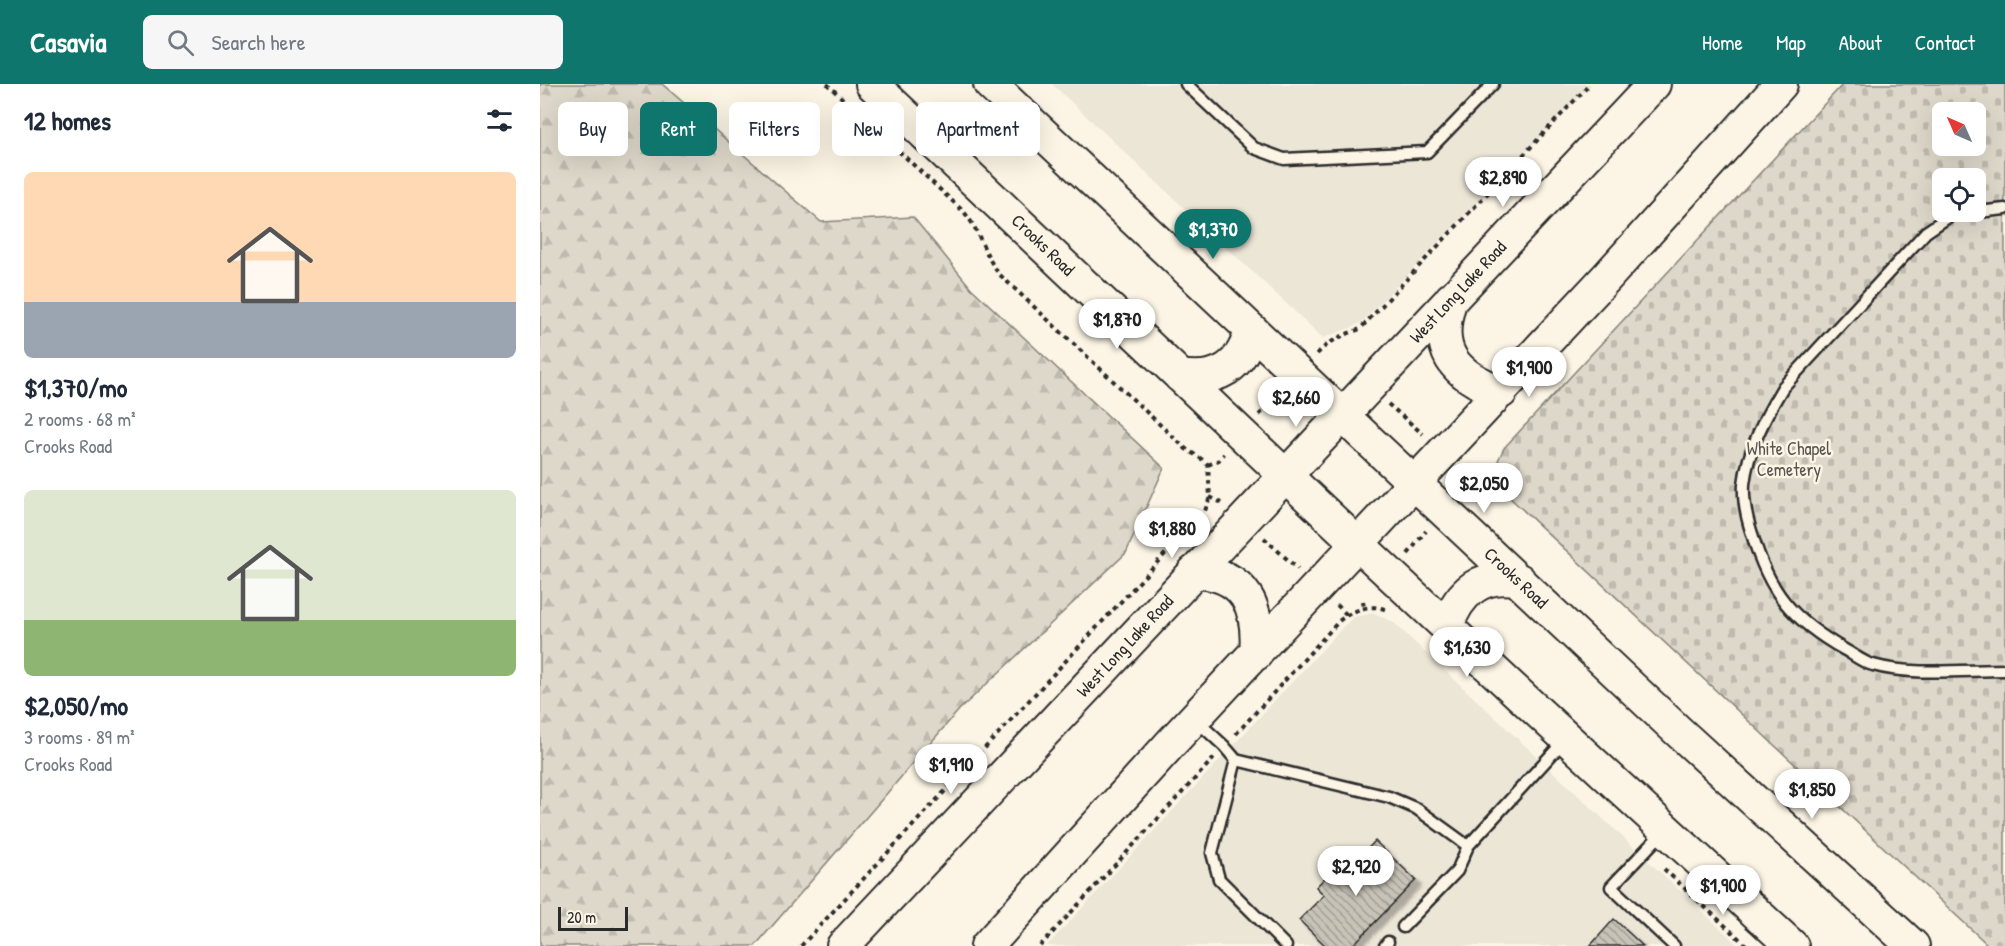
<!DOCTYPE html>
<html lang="en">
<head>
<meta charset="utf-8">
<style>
	:root { --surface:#fff; --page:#f6f6f7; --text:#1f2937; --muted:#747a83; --accent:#0f766e }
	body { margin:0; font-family:"Patrick Hand",sans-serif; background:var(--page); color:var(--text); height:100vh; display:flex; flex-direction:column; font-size:22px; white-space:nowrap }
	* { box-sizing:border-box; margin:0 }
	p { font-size:20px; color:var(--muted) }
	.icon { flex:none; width:33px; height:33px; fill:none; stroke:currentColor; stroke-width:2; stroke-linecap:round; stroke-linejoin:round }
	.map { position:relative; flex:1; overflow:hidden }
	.details { display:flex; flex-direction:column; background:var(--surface); width:540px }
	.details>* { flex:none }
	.banner { position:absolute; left:18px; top:18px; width:570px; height:54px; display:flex; gap:12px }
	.needle { width:39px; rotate:315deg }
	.buttons { position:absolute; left:1392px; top:18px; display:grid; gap:12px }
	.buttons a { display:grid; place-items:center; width:54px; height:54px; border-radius:9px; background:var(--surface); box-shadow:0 6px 24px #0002; font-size:30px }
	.scale { position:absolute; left:18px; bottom:15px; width:70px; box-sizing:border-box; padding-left:6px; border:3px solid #2b2b2b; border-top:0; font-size:16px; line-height:21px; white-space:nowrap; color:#2b2b2b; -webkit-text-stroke:4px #fcf5e5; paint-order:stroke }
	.price { position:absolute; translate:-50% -51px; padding:0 14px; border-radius:21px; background:#fff; color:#222; font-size:20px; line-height:39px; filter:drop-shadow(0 2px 3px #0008) }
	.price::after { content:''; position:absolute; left:50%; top:36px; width:18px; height:14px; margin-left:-9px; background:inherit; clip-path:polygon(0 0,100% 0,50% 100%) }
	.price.selected { background:var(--accent); color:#fff }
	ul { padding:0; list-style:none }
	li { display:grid; align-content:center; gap:12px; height:318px; padding:0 24px }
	li span { display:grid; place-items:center; height:186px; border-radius:9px; color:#555 }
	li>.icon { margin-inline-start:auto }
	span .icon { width:108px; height:108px; fill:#fffc; stroke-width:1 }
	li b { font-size:26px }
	h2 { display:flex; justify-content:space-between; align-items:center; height:72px; padding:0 24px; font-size:26px }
	.chip { padding:0 21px; border-radius:9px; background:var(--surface); box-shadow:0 6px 24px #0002; font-size:21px; line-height:54px }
	.chip.selected { background:var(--accent); color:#fff }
	header { display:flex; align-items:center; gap:36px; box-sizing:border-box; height:84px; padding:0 30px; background:var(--accent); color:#fff }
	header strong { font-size:28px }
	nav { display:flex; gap:33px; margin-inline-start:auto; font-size:21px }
	.search { width:420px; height:54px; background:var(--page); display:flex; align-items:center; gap:15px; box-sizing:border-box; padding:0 21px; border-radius:9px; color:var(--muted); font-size:22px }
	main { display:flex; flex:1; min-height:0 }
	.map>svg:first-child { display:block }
</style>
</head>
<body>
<header>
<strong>Casavia</strong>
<div class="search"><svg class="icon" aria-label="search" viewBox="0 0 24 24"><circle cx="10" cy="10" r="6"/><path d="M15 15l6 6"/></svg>Search here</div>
<nav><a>Home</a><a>Map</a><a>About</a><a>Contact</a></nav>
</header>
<main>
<section class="details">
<h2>12 homes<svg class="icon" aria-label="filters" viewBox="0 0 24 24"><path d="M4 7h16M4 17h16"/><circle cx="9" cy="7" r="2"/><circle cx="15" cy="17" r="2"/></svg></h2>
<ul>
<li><span style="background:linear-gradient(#ffd9b3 70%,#9aa5b1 0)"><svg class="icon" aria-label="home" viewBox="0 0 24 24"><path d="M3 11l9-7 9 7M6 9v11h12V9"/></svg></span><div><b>$1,370/mo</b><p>2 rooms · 68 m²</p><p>Crooks Road</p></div></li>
<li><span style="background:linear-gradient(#dfe7d0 70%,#8fb573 0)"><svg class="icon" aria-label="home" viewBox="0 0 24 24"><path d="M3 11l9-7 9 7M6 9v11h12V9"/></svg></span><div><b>$2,050/mo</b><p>3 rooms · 89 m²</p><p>Crooks Road</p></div></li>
</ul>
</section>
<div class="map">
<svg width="1465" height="862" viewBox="0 0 1465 862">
	<defs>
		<pattern id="forest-firs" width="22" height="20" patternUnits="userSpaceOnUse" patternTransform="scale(1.5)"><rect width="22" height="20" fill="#ded8ca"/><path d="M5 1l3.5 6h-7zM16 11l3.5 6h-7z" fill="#bfbaae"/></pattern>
		<pattern id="cemetery-stones" width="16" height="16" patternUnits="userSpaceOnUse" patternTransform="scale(1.5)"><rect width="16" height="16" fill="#ded8ca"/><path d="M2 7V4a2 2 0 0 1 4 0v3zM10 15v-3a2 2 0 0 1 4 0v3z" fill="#bfbaae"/></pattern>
		<pattern id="building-back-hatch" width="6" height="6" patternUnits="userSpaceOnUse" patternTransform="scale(1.5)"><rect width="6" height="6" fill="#c8c3b7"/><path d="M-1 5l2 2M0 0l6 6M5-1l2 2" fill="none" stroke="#a39f95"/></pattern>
		<filter id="shadow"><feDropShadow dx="5.5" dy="5.5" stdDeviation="1.5" flood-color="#0004"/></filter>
	</defs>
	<rect width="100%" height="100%" fill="#fcf5e5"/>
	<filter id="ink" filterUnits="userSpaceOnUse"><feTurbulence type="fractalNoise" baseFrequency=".0167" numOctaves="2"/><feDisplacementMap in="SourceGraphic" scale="12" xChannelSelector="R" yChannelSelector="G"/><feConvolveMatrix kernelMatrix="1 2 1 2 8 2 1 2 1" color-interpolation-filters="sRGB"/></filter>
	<g filter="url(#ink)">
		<path fill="#ece6d7" d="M512,0H1051L822,238L810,244L783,254Z
			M834,529L853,538L1199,862H507L804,542L814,533Z"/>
		<path fill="url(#forest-firs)" stroke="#84827a" stroke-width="1.5" d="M0,0H122L281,138L373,133L431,204L624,384L586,469L419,626L215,862H0Z"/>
		<path fill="url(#cemetery-stones)" stroke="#84827a" stroke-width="1.5" fill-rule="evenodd" d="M1303,0H1465V862H1449L967,411L955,396L956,381L964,364ZM1402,28H1436V62H1402ZM1402,94H1436V128H1402Z"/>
		<path fill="url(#building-back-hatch)" stroke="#2b2b2b" stroke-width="1.5" filter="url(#shadow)" d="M835,757L876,796L812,862H786L759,836L784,811L776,803L808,770L816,777Z
			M1074,835L1103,862H1050Z"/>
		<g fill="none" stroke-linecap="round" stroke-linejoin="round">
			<defs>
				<path id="lane" d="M646,0L714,64L744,75L887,68L953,0
					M1465,125L1411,131L1386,148L1243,303C1225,333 1208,365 1204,400C1203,416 1207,435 1212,450C1229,508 1252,536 1305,566C1314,571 1324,579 1333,581C1371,592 1425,586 1465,586
					M657,637L684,662L696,676L849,713L877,725L928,762
					M696,676L672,769L679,795L746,862
					M1123,748L1071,803L1134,862
					M863,843L917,787L928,762L1024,657
					M845,862L848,858"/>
				<path id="secondary" d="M332,0C452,113 571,227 691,340C876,516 1064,689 1252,862
					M450,0L1138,647L1373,862
					M911,215C893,266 913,291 961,308
					M640,292C678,298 702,283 711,246
					M654,488C706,489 720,524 716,570
					M907,542C919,508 942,488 979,496
					M303,862L1114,0
					M447,862L633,657L1066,194L1241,0"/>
			</defs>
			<use href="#lane" stroke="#2b2b2b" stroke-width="15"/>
			<use href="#secondary" stroke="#2b2b2b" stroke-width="36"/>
			<path stroke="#2b2b2b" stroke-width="4" stroke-dasharray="4.5 4.5" stroke-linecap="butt" d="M777,270C789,257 803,251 820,245L1050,0
				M848,320L883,350
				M719,331L742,309
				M668,381L679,376L684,370
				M670,413L684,420
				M724,454L758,485
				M868,470L886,447
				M823,517L824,524
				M797,521L807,531
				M696,650L799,537C813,526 830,519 847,526
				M1124,785L1207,862
				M261,862L665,427L670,413L668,381L663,376L646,365L460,191C444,172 441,148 424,128L287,0
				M500,862L675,673"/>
			<use href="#lane" stroke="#fcf5e5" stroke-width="10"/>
			<use href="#secondary" stroke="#fcf5e5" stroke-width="32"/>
		</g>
	</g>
	<g text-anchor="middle" stroke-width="5" stroke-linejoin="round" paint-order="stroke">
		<g font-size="18" fill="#2b2b2b" stroke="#fcf5e5">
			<text transform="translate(503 161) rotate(44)" y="6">Crooks Road</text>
			<text transform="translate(918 208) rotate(-47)" y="6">West Long Lake Road</text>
			<text transform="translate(976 494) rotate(43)" y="6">Crooks Road</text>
			<text transform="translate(585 562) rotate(-47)" y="6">West Long Lake Road</text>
		</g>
		<g font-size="18" fill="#585653" stroke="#fcf5e5">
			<text x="1249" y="371">White Chapel<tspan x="1249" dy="21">Cemetery</tspan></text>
		</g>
	</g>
</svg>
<div class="buttons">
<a><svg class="needle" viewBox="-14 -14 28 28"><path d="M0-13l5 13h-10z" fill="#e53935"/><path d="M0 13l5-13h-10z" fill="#747a83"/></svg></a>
<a><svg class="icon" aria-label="locate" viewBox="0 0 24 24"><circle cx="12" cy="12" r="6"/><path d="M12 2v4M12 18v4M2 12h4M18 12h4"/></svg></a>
</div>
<div class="scale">20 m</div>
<b class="price" style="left:963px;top:124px">$2,890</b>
<b class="price selected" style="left:673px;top:176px">$1,370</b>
<b class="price" style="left:577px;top:266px">$1,870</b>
<b class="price" style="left:989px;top:314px">$1,900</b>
<b class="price" style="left:756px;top:344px">$2,660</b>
<b class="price" style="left:944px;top:430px">$2,050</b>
<b class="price" style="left:632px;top:475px">$1,880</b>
<b class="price" style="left:927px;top:594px">$1,630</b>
<b class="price" style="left:411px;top:711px">$1,910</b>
<b class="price" style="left:1272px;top:736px">$1,850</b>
<b class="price" style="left:816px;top:813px">$2,920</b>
<b class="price" style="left:1183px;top:832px">$1,900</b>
<div class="banner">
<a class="chip">Buy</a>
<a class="chip selected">Rent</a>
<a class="chip">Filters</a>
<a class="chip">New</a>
<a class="chip">Apartment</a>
</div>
</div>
</main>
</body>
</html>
